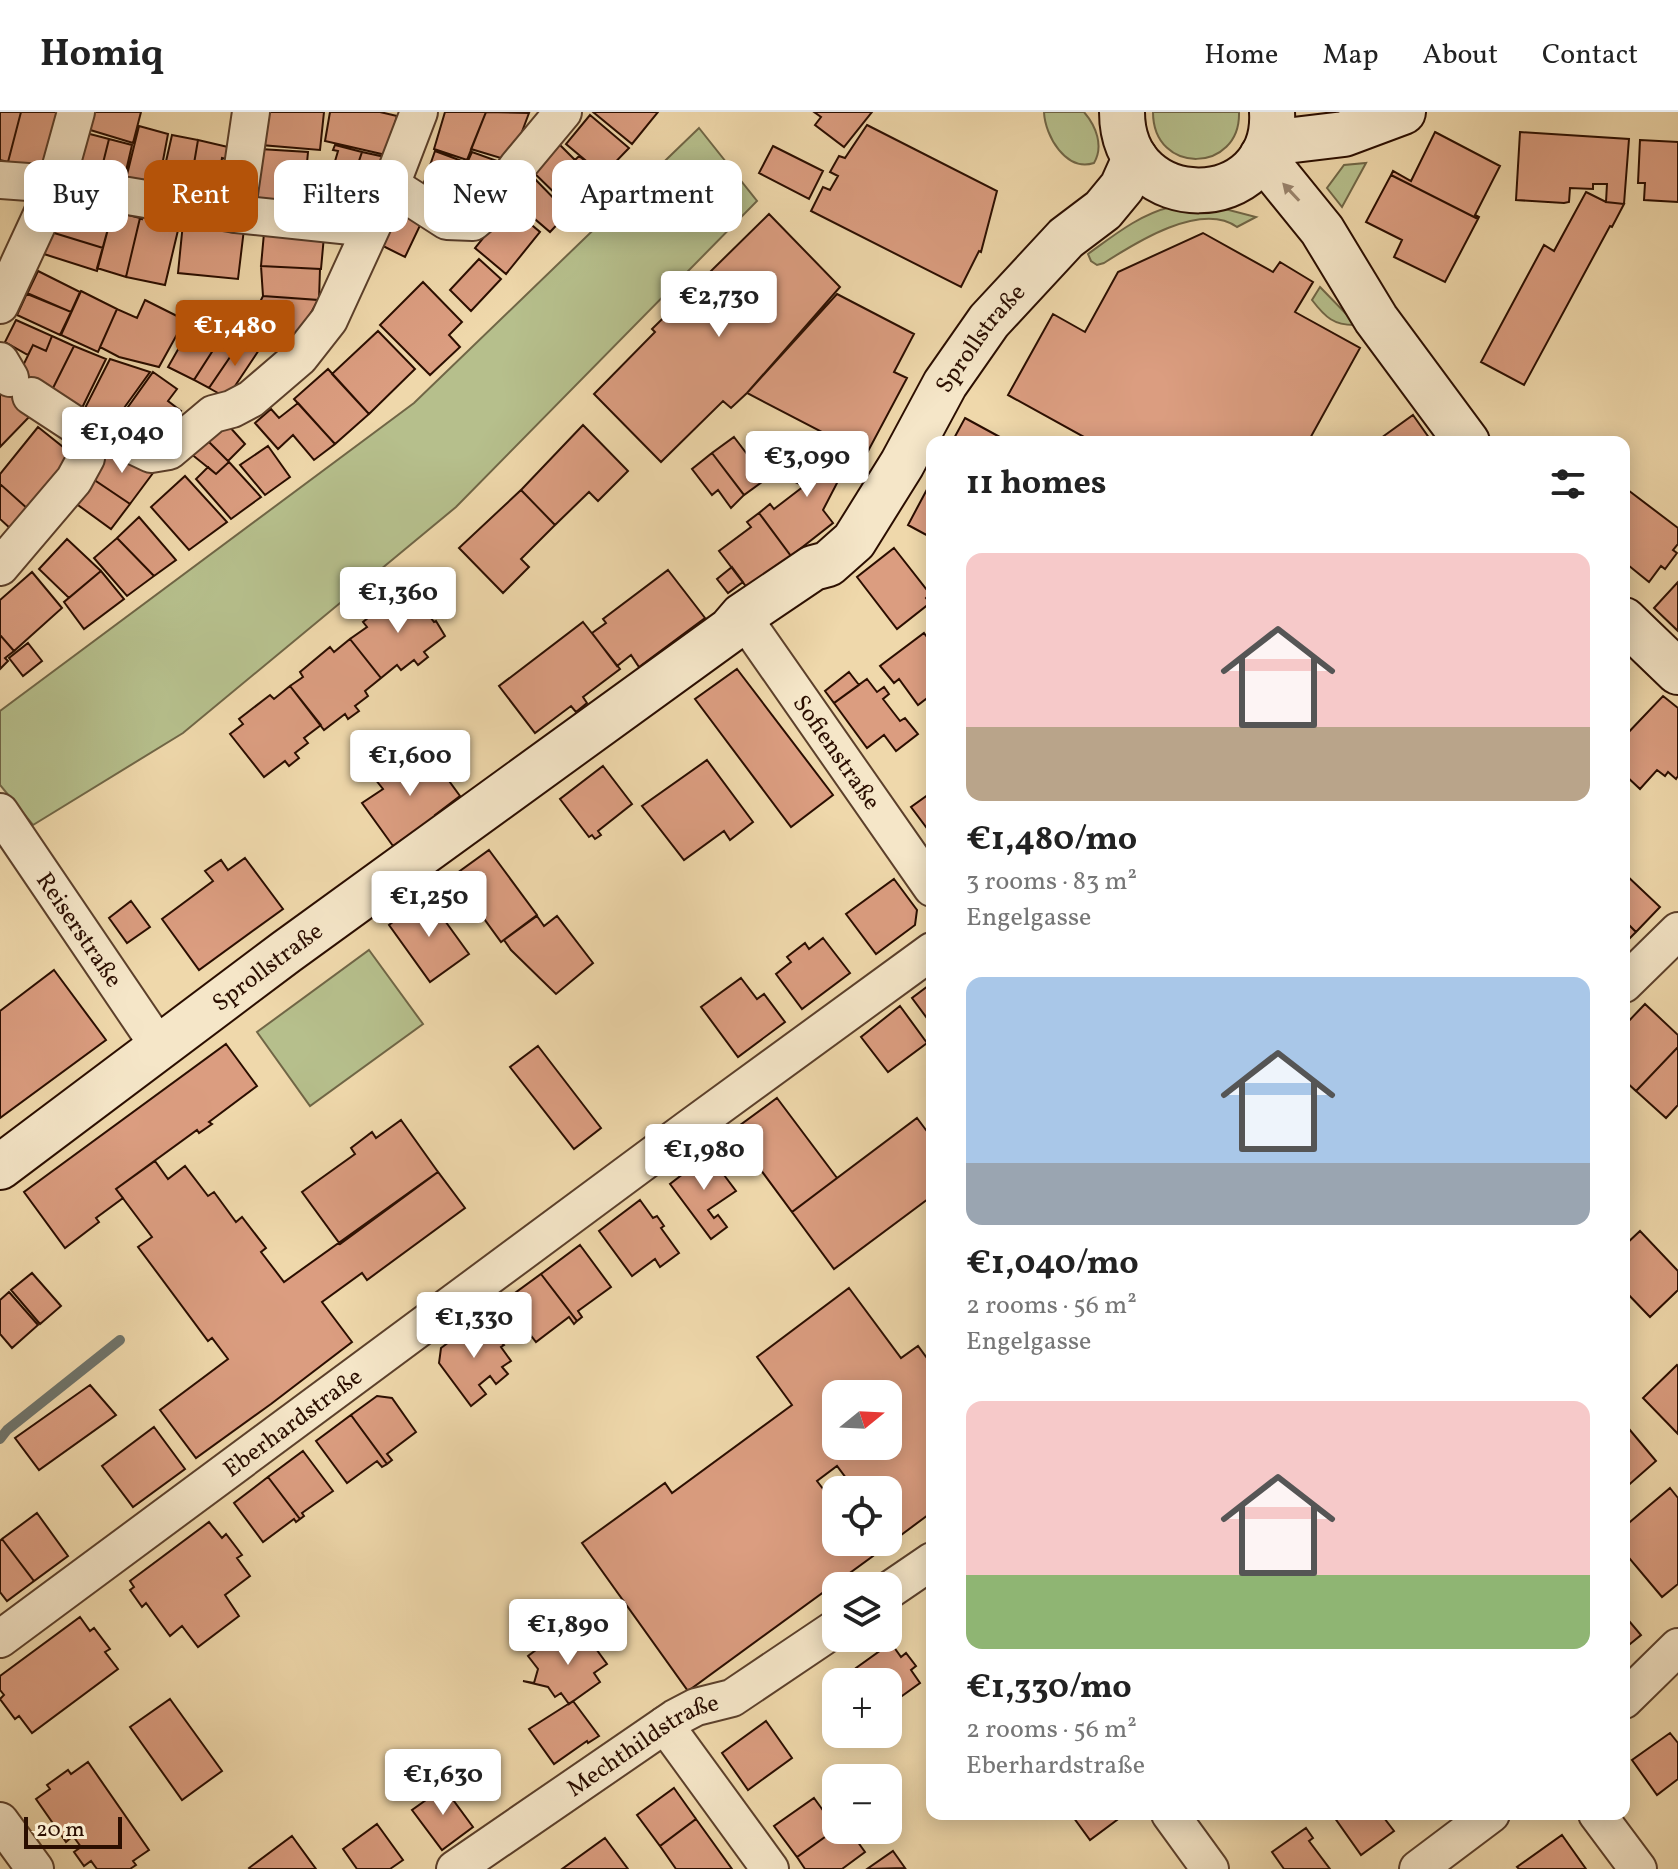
<!DOCTYPE html>
<html lang="en">
<head>
<meta charset="utf-8">
<style>
	:root { --surface:#fff; --page:#f6f6f6; --text:#222; --muted:#767676; --line:#e0e0e0; --accent:#b45309 }
	body { margin:0; font-family:Vollkorn,serif; background:var(--page); color:var(--text); height:100vh; display:flex; flex-direction:column; font-size:30px; white-space:nowrap }
	* { box-sizing:border-box; margin:0 }
	p { font-size:26px; color:var(--muted) }
	.icon { flex:none; width:44px; height:44px; fill:none; stroke:currentColor; stroke-width:2; stroke-linecap:round; stroke-linejoin:round }
	.map { position:relative; flex:1; overflow:hidden }
	.sheet { position:absolute; left:926px; top:324px; width:704px; height:1384px; display:flex; flex-direction:column; background:var(--surface); border-radius:16px; box-shadow:0 4px 20px #0003 }
	.sheet>* { flex:none }
	.guide { position:absolute; left:24px; top:48px; width:760px; height:72px; display:flex; gap:16px }
	.needle { width:52px; rotate:72deg }
	.buttons { position:absolute; left:822px; top:1268px; display:grid; gap:16px }
	.buttons a { display:grid; place-items:center; width:80px; height:80px; border-radius:16px; background:var(--surface); box-shadow:0 4px 20px #0003; font-size:40px }
	.scale { position:absolute; left:24px; bottom:20px; width:98px; box-sizing:border-box; padding-left:8px; border:4px solid #2b0e00; border-top:0; font-size:22px; line-height:28px; white-space:nowrap; color:#2b0e00; -webkit-text-stroke:6px #f5e6c8; paint-order:stroke }
	.price { position:absolute; translate:-50% -68px; padding:0 18px; border-radius:8px; background:#fff; color:#222; font-size:26px; line-height:52px; filter:drop-shadow(0 2px 4px #0008) }
	.price::after { content:''; position:absolute; left:50%; top:48px; width:24px; height:18px; margin-left:-12px; background:inherit; clip-path:polygon(0 0,100% 0,50% 100%) }
	.price.selected { background:var(--accent); color:#fff }
	ul { padding:0; list-style:none }
	li { display:grid; align-content:center; gap:16px; height:424px; padding:0 40px }
	li span { display:grid; place-items:center; height:248px; border-radius:16px; color:#555 }
	li>.icon { margin-inline-start:auto }
	span .icon { width:144px; height:144px; fill:#fffc; stroke-width:1 }
	li b { font-size:34px }
	h2 { display:flex; justify-content:space-between; align-items:center; height:96px; padding:0 40px; font-size:34px }
	.pill { padding:0 28px; border-radius:16px; background:var(--surface); box-shadow:0 4px 20px #0003; font-size:28px; line-height:72px }
	.pill.selected { background:var(--accent); color:#fff }
	header { display:flex; align-items:center; gap:48px; box-sizing:border-box; height:112px; padding:0 40px; background:var(--surface); border-bottom:2px solid var(--line) }
	header strong { font-size:38px }
	nav { display:flex; gap:44px; margin-inline-start:auto; font-size:28px }
	.map>svg:first-child { display:block }
</style>
</head>
<body>
<header>
<strong>Homiq</strong>
<nav><a>Home</a><a>Map</a><a>About</a><a>Contact</a></nav>
</header>
<div class="map">
<svg width="1678" height="1757" viewBox="0 0 1678 1757">
	<rect width="100%" height="100%" fill="#efd8ab"/>
	<filter id="stains"><feTurbulence type="fractalNoise" baseFrequency=".0025" numOctaves="4"/><feColorMatrix values="0 0 0 0 .2 0 0 0 0 .09 0 0 0 0 .02 0 0 0 .5 -.17"/></filter>
	<radialGradient id="worn" r=".72"><stop offset=".6" stop-color="#630" stop-opacity="0"/><stop offset="1" stop-color="#630" stop-opacity=".3"/></radialGradient>
	<path fill="#b6bf8c" stroke="#706646" stroke-width="2" d="M1044,0H1084C1096,14 1104,34 1094,51C1066,60 1045,24 1044,0Z
		M1153,0H1239C1241,61 1153,64 1153,0Z
		M699,16L757,89L456,395L183,621L33,713L0,673V599L414,291Z
		M1366,51L1342,95L1327,76L1344,53Z
		M1171,95L1225,97L1256,105L1237,115C1201,89 1135,131 1104,151L1097,153L1091,149L1088,142C1113,124 1140,102 1171,95Z
		M1320,175L1357,213C1334,214 1325,205 1312,188Z
		M369,838L423,912L310,994L257,920Z"/>
	<g fill="none" stroke-linecap="round" stroke-linejoin="round">
		<path stroke="#6f746b" stroke-width="10" d="M0,1327L7,1318L120,1228"/>
	</g>
	<path fill="#db9d80" stroke="#2b0e00" stroke-width="2" fill-rule="evenodd" d="M0,0H21L8,50L0,48Z
		M21,0H64L42,59L8,50Z
		M92,0H141L133,31L87,17Z
		M265,0H324L320,38L261,33Z
		M330,0H380L397,4L386,43L325,29Z
		M445,0H486L467,48L434,37Z
		M486,0L529,1L511,49L471,37Z
		M593,0H658L632,32Z
		M814,0H872L844,35L815,13L821,5Z
		M590,3L629,36L603,63L566,32Z
		M867,13L997,79L981,140L979,139L961,175L811,99L823,75L830,78L838,64L830,60L839,44L845,46Z
		M139,14L168,22L158,75L125,71Z
		M1435,20L1500,54L1475,103L1479,105L1478,107L1391,63L1393,59L1411,69Z
		M1520,20L1629,27L1624,92L1606,90L1607,72H1593V77L1570,76L1569,90L1564,91L1516,88Z
		M86,21L109,27L99,67L75,61Z
		M172,23L198,28L189,81L160,76Z
		M553,26L575,48L579,44L603,63L571,97L527,54Z
		M109,27L132,33L123,72L99,67Z
		M198,28L228,35L226,47L222,46L216,85L189,81Z
		M1640,28L1678,30V90L1644,88L1645,71H1638Z
		M335,33L362,40L346,88L324,90V85L318,84L319,82L327,54L333,56L338,39L333,38Z
		M773,34L823,59L809,87L759,61Z
		M260,37L308,40L303,94L256,90Z
		M435,39L467,51L472,40L500,50L475,97L421,79Z
		M362,40L385,45L367,86L346,88Z
		M1391,63L1478,107L1445,170L1394,145L1402,128L1366,110Z
		M533,65L568,101L550,120L514,89Z
		M1586,80L1606,90L1624,92L1612,115L1610,114L1524,273L1481,250L1544,133L1554,139Z
		M61,88L112,102L103,136L51,120Z
		M402,91L425,103L405,145L381,133Z
		M509,94L540,120L506,162L475,136Z
		M113,99L140,106L126,165L97,156Z
		M144,101L178,109L177,113L179,114L165,173L126,165L140,106L142,107Z
		M769,102L840,175L747,281L731,296L723,289L661,350L594,282L655,220L652,217Z
		M183,111L244,117L238,167L178,161Z
		M51,120L103,136L97,159L44,142Z
		M264,121L324,124L321,157L261,154Z
		M1203,121L1273,160L1280,150L1313,170L1295,200L1360,236L1308,330H1093L1008,283L1053,202L1085,220L1118,160Z
		M479,147L501,167L471,199L450,178Z
		M261,154L320,157L319,188L263,184Z
		M38,159L80,180L71,200L27,182Z
		M423,170L462,210L449,223L460,235L430,263L380,213Z
		M81,179L117,197L98,240L61,223Z
		M27,181L71,200L60,223L17,203Z
		M837,182L914,222L894,260L907,266L866,343L747,281Z
		M263,184L318,188L294,232L249,212Z
		M145,188L185,208L159,255L119,245L100,235L117,197L137,206Z
		M197,204L226,218L194,268L168,255Z
		M16,208L52,224L46,239L33,233L28,243L5,230Z
		M226,218L243,226L209,276L194,268Z
		M378,219L415,257L369,302L332,262Z
		M52,224L74,234L50,282L17,266L33,233L46,239Z
		M243,226L261,235L227,286L209,276Z
		M74,234L106,247L80,300L50,282Z
		M110,247L150,260L111,314L83,300Z
		M328,257L369,302L335,332L294,287Z
		M153,260L177,277L168,289L181,299L159,329L123,302Z
		M2,273L30,304L0,335V276Z
		M298,291L335,332L314,348L293,323L278,337L255,311L271,297L279,306Z
		M1413,303L1432,330H1376L1381,326Z
		M965,306L1009,330H952Z
		M228,313L245,332L228,349L205,326Z
		M583,313L628,359L598,389L589,380L555,413L521,378Z
		M38,315L73,343L29,398L0,372V362Z
		M734,325L766,367L744,383L712,341Z
		M205,326L229,350L216,362L190,341Z
		M812,329L849,348L823,398L833,411L791,444L759,401L770,392L774,397L804,374L791,368Z
		M115,334L153,361L130,392L90,365Z
		M268,334L290,365L265,383L240,353Z
		M712,341L744,383L731,396L718,378L712,383L692,357Z
		M229,350L261,385L231,407L196,367L208,355L216,362Z
		M185,364L227,410L189,438L151,395Z
		M90,365L130,392L111,417L71,388Z
		M932,368V426L908,413Z
		M0,372L29,398L12,418L0,407Z
		M1624,375L1678,416V432L1673,438L1677,441L1665,457L1661,454L1649,470L1628,453L1624,457Z
		M521,378L555,413L521,447L529,455L503,481L459,436Z
		M759,401L791,444L748,477L719,439L751,415L747,410Z
		M139,405L176,448L154,464L117,426Z
		M117,426L154,464L127,484L94,446Z
		M67,427L101,459L69,486L39,457Z
		M894,436L930,482L926,486L930,491L897,517L857,465Z
		M732,455L743,470L728,481L717,467Z
		M668,458L705,506L639,555L631,543L617,554L592,521L606,511L603,507Z
		M101,459L124,487L84,517L64,490Z
		M32,460L62,496L14,539L0,523V488Z
		M1678,470V519L1654,496Z
		M411,480L434,510L436,509L445,524L424,540L428,545L418,553L414,548L401,558L397,553L381,566L350,527L367,515L363,510L394,485L398,490Z
		M583,510L620,557L583,585L587,591L576,600L571,594L535,621L499,574Z
		M924,521L932,532V596L926,587L918,593L899,567L894,571L880,554Z
		M0,523L14,539L5,546L8,549L0,557Z
		M350,527L381,566L365,579L368,584L355,594L359,599L348,607L345,602L324,618L290,574L303,565L300,560L330,535L334,540Z
		M28,531L42,549L23,564L9,546Z
		M737,557L833,683L791,715L695,587Z
		M849,560L859,573L834,591L825,579Z
		M867,567L877,580L884,575L889,582L883,587L900,609L905,606L918,622L896,639L884,623L867,636L834,591Z
		M290,574L321,613L304,626L308,631L295,641L299,646L289,654L285,649L264,665L230,622L243,612L239,607L270,583L274,587Z
		M1663,584L1678,596V664L1676,667L1668,660L1665,664L1657,658L1640,677L1624,662V625Z
		M428,640L460,684L435,703L436,705L393,734L362,691L383,677L375,667L404,646L409,654Z
		M707,648L753,710L730,728L724,719L684,748L642,694Z
		M603,654L632,692L598,719L601,723L595,727L592,723L589,725L560,687Z
		M932,680V723L911,695Z
		M489,738L537,803L501,830L453,764Z
		M245,746L283,797L199,858L162,807L213,769L205,759L221,748L228,758Z
		M1624,761L1660,795L1636,820L1624,808Z
		M894,767L917,798L915,813L876,842L846,802Z
		M427,784L469,842L430,870L389,813Z
		M131,789L150,815L127,831L109,806Z
		M537,804L544,814L557,804L593,851L556,882L511,838L504,828Z
		M1624,808L1636,820L1624,832Z
		M823,826L850,861L802,897L776,862L791,850L787,845L805,831L809,837Z
		M54,858L106,928L0,1006V899Z
		M741,866L757,887L764,882L785,910L738,945L701,895Z
		M932,871V913L912,886Z
		M1645,892L1678,923V935L1636,979L1624,968V914Z
		M900,894L927,931L888,960L861,925Z
		M226,932L257,974L209,1010L212,1012L199,1021L197,1018L116,1077L123,1086L96,1106L99,1110L65,1136L24,1080Z
		M538,934L601,1016L574,1037L510,955Z
		M1678,935V993L1666,1006L1636,979Z
		M777,986L837,1066L792,1100L732,1019Z
		M917,1006L932,1026V1084L834,1157L792,1100Z
		M401,1008L438,1060L340,1132L302,1080L355,1042L351,1036L372,1020L376,1026Z
		M706,1039L736,1079L708,1098L714,1106L718,1103L727,1115L711,1127L670,1072L688,1058L685,1054Z
		M155,1049L168,1067L185,1054L208,1084L214,1080L236,1110L242,1105L266,1136L261,1140L284,1170L438,1060L465,1096L367,1168L362,1161L322,1190L352,1230L271,1292L196,1346L160,1298L228,1247L212,1226L208,1229L138,1135L152,1125L116,1077Z
		M640,1088L653,1106L657,1104L664,1114L661,1116L679,1141L660,1155L655,1147L632,1164L599,1119Z
		M1640,1119L1678,1159V1178L1650,1205L1624,1178V1134Z
		M580,1133L611,1175L578,1199L582,1205L577,1209L541,1162Z
		M32,1161L61,1194L40,1212L11,1178Z
		M541,1162L577,1209L574,1212L569,1205L536,1230L504,1189Z
		M849,1176L901,1246L918,1234L932,1253V1400L893,1429L888,1422V1378H855L837,1354L817,1369L836,1394V1430H862L873,1444L688,1579L582,1431L665,1371L672,1381L792,1293L757,1245ZM836,1282H888V1334H836Z
		M9,1180L38,1213L12,1236L0,1222V1188Z
		M480,1207L504,1233L501,1235L511,1249L502,1255L508,1262L496,1272L490,1264L479,1273L486,1282L471,1294L439,1251L441,1236Z
		M1677,1253L1678,1254V1322L1643,1286Z
		M90,1273L116,1303L39,1358L15,1326Z
		M377,1284L392,1286L416,1320L387,1342L392,1348L387,1352L351,1303Z
		M351,1303L387,1352L382,1355L377,1349L347,1371L316,1329Z
		M1624,1311L1656,1349L1624,1377Z
		M154,1315L185,1357L133,1395L102,1354Z
		M303,1339L333,1379L302,1401L304,1404L300,1407L268,1365Z
		M268,1365L300,1407L296,1410L294,1407L263,1430L234,1391Z
		M1670,1376L1678,1386V1472L1662,1485L1624,1440V1415Z
		M37,1401L68,1444L34,1469L2,1427Z
		M209,1410L222,1426L226,1422L242,1443L237,1446L250,1464L225,1483L239,1504L198,1535L182,1514L170,1524L146,1491L142,1495L130,1478L134,1475L130,1469Z
		M2,1427L34,1469L7,1489L0,1480V1429Z
		M1624,1503L1641,1523L1624,1537Z
		M80,1505L90,1519L94,1516L110,1537L105,1540L118,1557L32,1621L19,1604L15,1607L0,1587L4,1583L0,1578V1564Z
		M573,1519L584,1535L591,1530L607,1552L594,1561L600,1570L569,1592L561,1581L555,1585L548,1575L523,1569L534,1571L538,1557L528,1544L548,1529L552,1535Z
		M891,1531L901,1545L906,1541L916,1554L911,1558L920,1571L888,1594V1570H866L856,1556Z
		M170,1587L222,1659L182,1688L130,1615Z
		M573,1589L599,1624L588,1631L587,1629L554,1652L529,1617Z
		M766,1609L792,1646L748,1678L722,1641Z
		M1670,1621L1678,1631V1667L1657,1683L1632,1648Z
		M88,1650L149,1738L133,1749L136,1753L130,1757H97L91,1749L84,1754L74,1740L81,1735L73,1724L66,1730L36,1687L50,1677L47,1673L68,1658L71,1662Z
		M450,1671L458,1681L451,1685L473,1715L442,1738L412,1698Z
		M674,1676L696,1707L660,1734L637,1703Z
		M814,1686L830,1708L836,1704V1717L797,1745L774,1714Z
		M1071,1702H1125L1090,1728Z
		M1332,1702H1381L1394,1719L1361,1743Z
		M696,1707L732,1757H676L660,1734Z
		M377,1712L403,1748L390,1757H357L343,1737Z
		M1306,1716L1313,1726L1309,1729L1330,1757H1284L1272,1740Z
		M836,1717L844,1718L847,1725L852,1722L865,1740L842,1757H805L797,1745Z
		M1562,1723L1586,1757H1519L1517,1755Z
		M292,1724L316,1757H250L249,1756Z
		M605,1726L628,1757H562Z
		M893,1739L905,1756L867,1757Z"/>
	<g fill="none" stroke-linecap="round" stroke-linejoin="round">
		<defs>
			<g id="street">
				<path d="M0,68L56,72L236,102L370,116"/>
				<path d="M391,73L447,109L473,110L485,100L518,54L563,0"/>
				<path d="M236,102L251,0"/>
				<path d="M0,193L56,72L76,0"/>
				<path d="M0,249L10,266"/>
				<path d="M89,322L113,324L151,342L169,339L213,302L232,297L251,287L300,245L329,208L391,73L419,0"/>
				<path d="M0,455L74,368L86,346L89,322L31,284"/>
				<path id="s1" d="M742,504L932,776"/>
				<path id="s2" d="M0,700L160,936"/>
				<path d="M1624,872L1678,819"/>
				<path d="M888,1479L932,1449"/>
				<path id="s3" d="M0,1527L688,1017L932,839"/>
				<path d="M1624,1588L1678,1535"/>
				<path d="M665,1613L770,1757"/>
				<path d="M1170,1702L1210,1757"/>
				<path d="M1597,1702L1638,1757"/>
				<path d="M0,1709L35,1757"/>
				<path id="s4" d="M455,1757L675,1606L696,1595L732,1586L836,1516"/>
				<path d="M1418,1757L1491,1702"/>
			</g>
			<g id="secondary">
				<path d="M1122,0C1122,106 1278,103 1272,0"/>
				<path d="M1269,31L1344,22L1403,0"/>
				<path d="M1262,44L1322,118L1376,207L1467,330"/>
				<path d="M1624,508L1678,560"/>
				<path id="s5" d="M0,1055L286,840L730,518L742,504L813,456L828,452L854,429L902,352L945,272L989,209L1066,126L1103,98L1122,75L1135,46"/>
			</g>
		</defs>
		<use href="#street" stroke="#5c402b" stroke-width="40"/>
		<use href="#secondary" stroke="#2b0e00" stroke-width="48"/>
		<use href="#street" stroke="#f5e6c8" stroke-width="36"/>
		<use href="#secondary" stroke="#f5e6c8" stroke-width="44"/>
	</g>
	<defs><path id="oneway-solid" d="M-6-.8H1V-3.2L6.5 0L1 3.2V.8H-6Z" transform="scale(2)"/></defs>
	<use fill="#9a856e" href="#oneway-solid" transform="translate(1291 80) rotate(-133)"/>
	<g text-anchor="middle" stroke-width="6" stroke-linejoin="round" paint-order="stroke">
		<g font-size="24" fill="#2b0e00" stroke="#f5e6c8">
			<text dy="8" stroke="none"><textPath href="#s5" startOffset="1300">Sprollstraße</textPath></text>
			<text dy="8" stroke="none"><textPath href="#s1" startOffset="166">Sofienstraße</textPath></text>
			<text dy="8" stroke="none"><textPath href="#s2" startOffset="142">Reiserstraße</textPath></text>
			<text dy="8" stroke="none"><textPath href="#s5" startOffset="334">Sprollstraße</textPath></text>
			<text dy="8" stroke="none"><textPath href="#s3" startOffset="364">Eberhardstraße</textPath></text>
			<text dy="8" stroke="none"><textPath href="#s4" startOffset="226">Mechthildstraße</textPath></text>
		</g>
	</g>
	<rect width="100%" height="100%" filter="url(#stains)"/>
	<rect width="100%" height="100%" fill="url(#worn)"/>
</svg>
<div class="buttons">
<a><svg class="needle" viewBox="-14 -14 28 28"><path d="M0-13l5 13h-10z" fill="#e53935"/><path d="M0 13l5-13h-10z" fill="#767676"/></svg></a>
<a><svg class="icon" aria-label="locate" viewBox="0 0 24 24"><circle cx="12" cy="12" r="6"/><path d="M12 2v4M12 18v4M2 12h4M18 12h4"/></svg></a>
<a><svg class="icon" aria-label="layers" viewBox="0 0 24 24"><path d="M12 4l9 5-9 5-9-5zM3 14l9 5 9-5"/></svg></a>
<a>+</a>
<a>−</a>
</div>
<div class="scale">20 m</div>
<b class="price" style="left:719px;top:227px">€2,730</b>
<b class="price selected" style="left:235px;top:256px">€1,480</b>
<b class="price" style="left:122px;top:363px">€1,040</b>
<b class="price" style="left:807px;top:387px">€3,090</b>
<b class="price" style="left:398px;top:523px">€1,360</b>
<b class="price" style="left:410px;top:686px">€1,600</b>
<b class="price" style="left:429px;top:827px">€1,250</b>
<b class="price" style="left:704px;top:1080px">€1,980</b>
<b class="price" style="left:474px;top:1248px">€1,330</b>
<b class="price" style="left:568px;top:1555px">€1,890</b>
<b class="price" style="left:443px;top:1705px">€1,630</b>
<div class="guide">
<a class="pill">Buy</a>
<a class="pill selected">Rent</a>
<a class="pill">Filters</a>
<a class="pill">New</a>
<a class="pill">Apartment</a>
</div>
<section class="sheet">
<h2>11 homes<svg class="icon" aria-label="filters" viewBox="0 0 24 24"><path d="M4 7h16M4 17h16"/><circle cx="9" cy="7" r="2"/><circle cx="15" cy="17" r="2"/></svg></h2>
<ul>
<li><span style="background:linear-gradient(#f6c9c9 70%,#b9a48a 0)"><svg class="icon" aria-label="home" viewBox="0 0 24 24"><path d="M3 11l9-7 9 7M6 9v11h12V9"/></svg></span><div><b>€1,480/mo</b><p>3 rooms · 83 m²</p><p>Engelgasse</p></div></li>
<li><span style="background:linear-gradient(#a9c7e8 75%,#9aa5b1 0)"><svg class="icon" aria-label="home" viewBox="0 0 24 24"><path d="M3 11l9-7 9 7M6 9v11h12V9"/></svg></span><div><b>€1,040/mo</b><p>2 rooms · 56 m²</p><p>Engelgasse</p></div></li>
<li><span style="background:linear-gradient(#f6c9c9 70%,#8fb573 0)"><svg class="icon" aria-label="home" viewBox="0 0 24 24"><path d="M3 11l9-7 9 7M6 9v11h12V9"/></svg></span><div><b>€1,330/mo</b><p>2 rooms · 56 m²</p><p>Eberhardstraße</p></div></li>
</ul>
</section>
</div>
</body>
</html>
